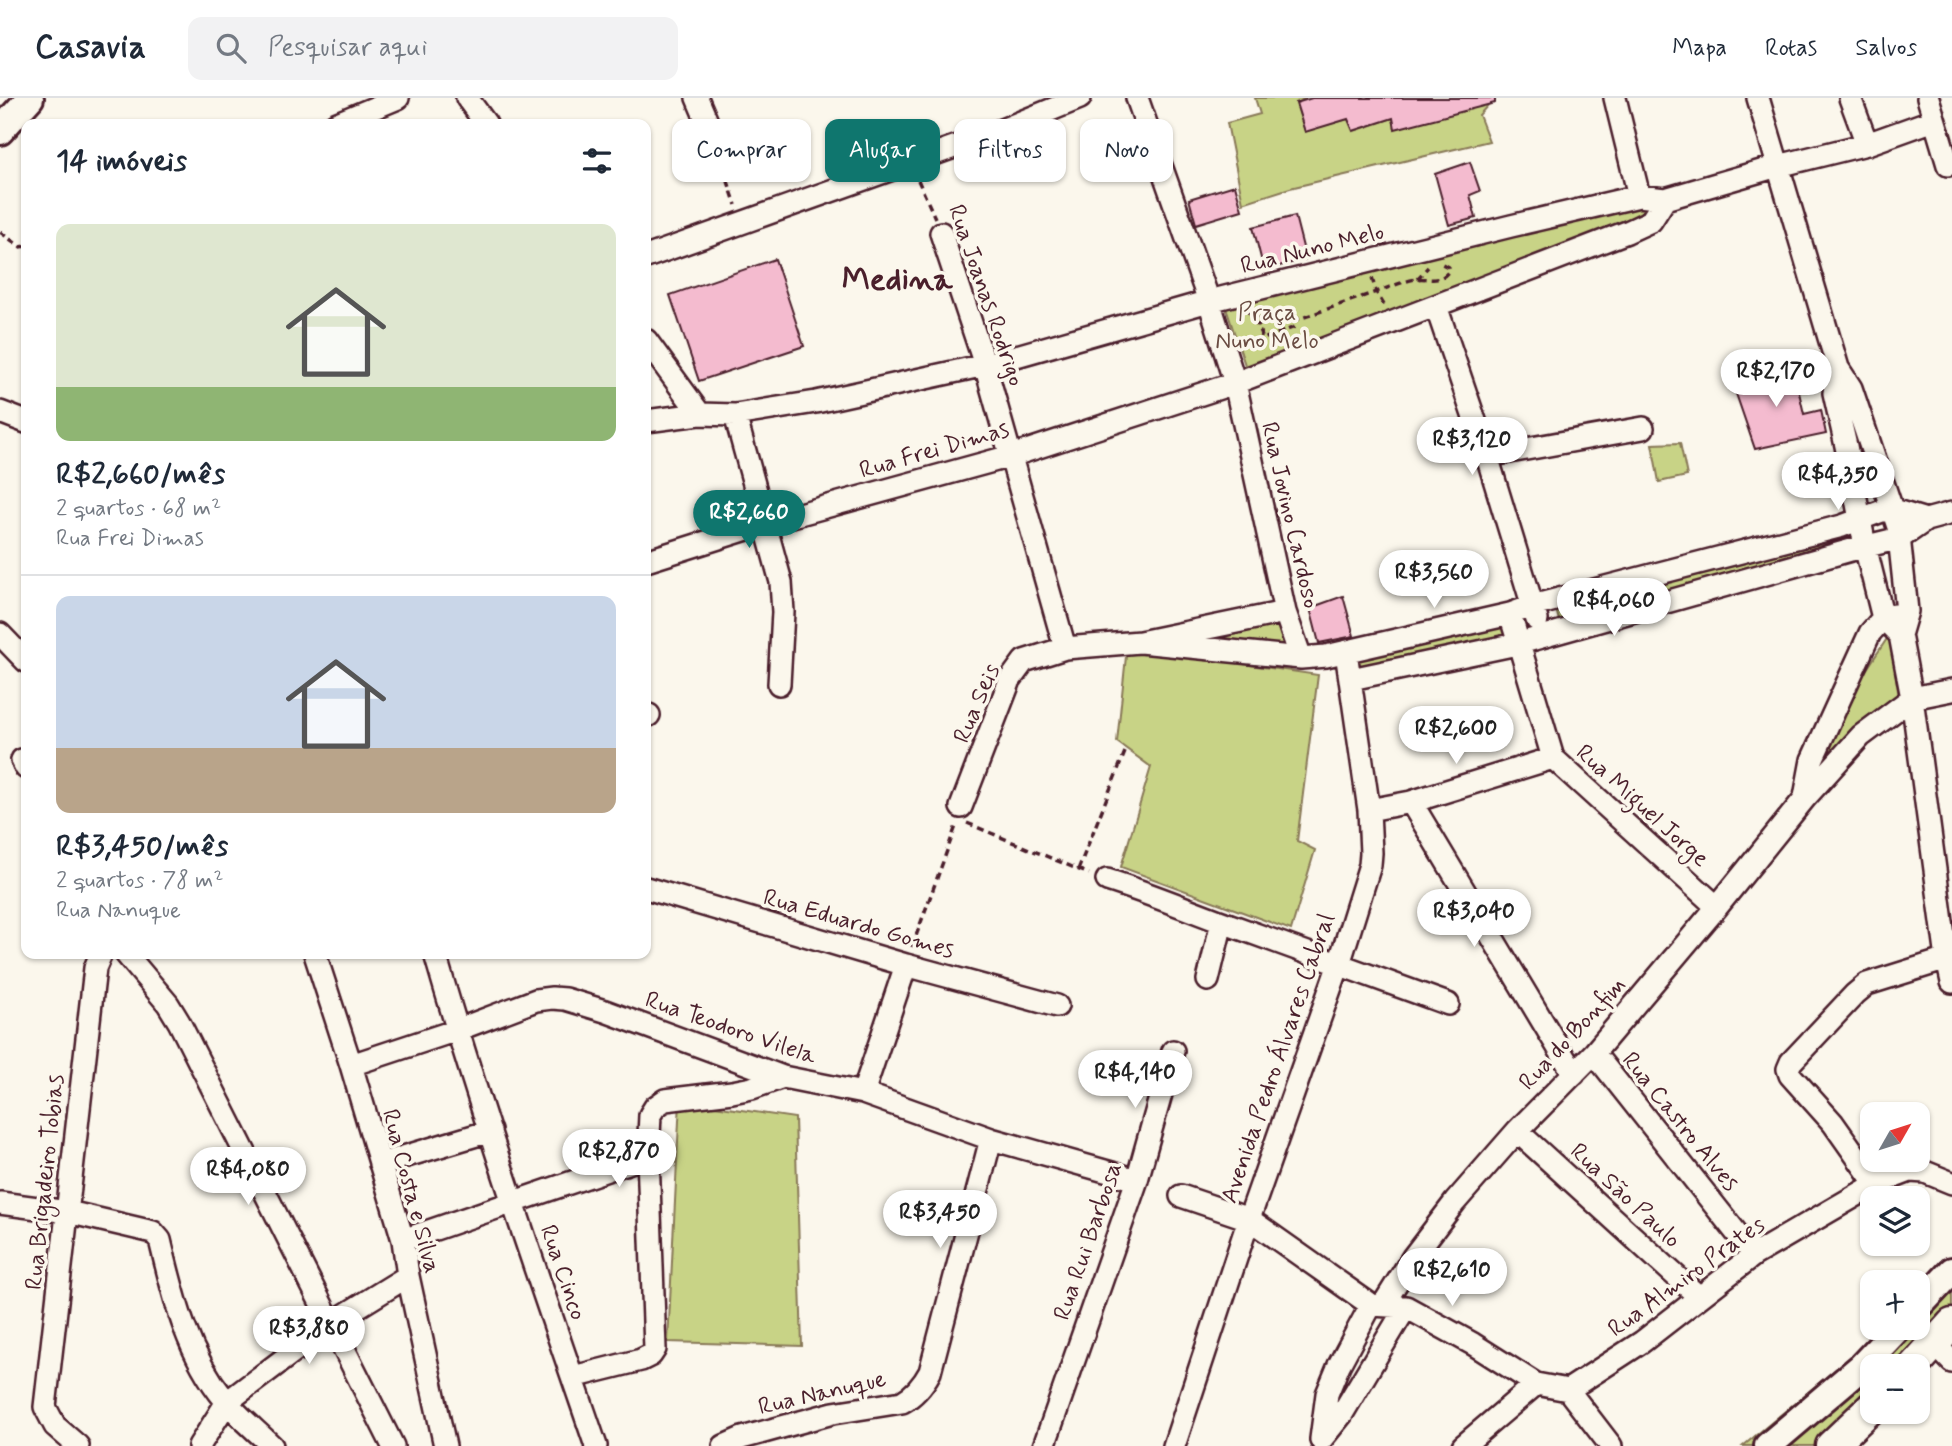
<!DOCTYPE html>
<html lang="pt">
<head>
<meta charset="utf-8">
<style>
	:root { --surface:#fff; --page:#f2f2f3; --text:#1f2937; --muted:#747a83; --line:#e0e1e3; --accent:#0f766e }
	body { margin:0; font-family:Mynerve,sans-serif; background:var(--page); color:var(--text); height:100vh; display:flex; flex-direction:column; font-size:26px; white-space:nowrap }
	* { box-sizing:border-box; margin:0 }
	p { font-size:23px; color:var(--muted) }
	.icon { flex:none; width:38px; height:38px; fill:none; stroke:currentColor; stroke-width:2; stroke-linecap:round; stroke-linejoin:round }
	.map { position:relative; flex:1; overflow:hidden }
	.drawer { position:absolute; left:21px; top:21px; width:630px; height:840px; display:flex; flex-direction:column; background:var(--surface); border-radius:14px; box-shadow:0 2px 5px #0004 }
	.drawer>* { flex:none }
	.guide { position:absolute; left:672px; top:21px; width:665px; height:63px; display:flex; gap:14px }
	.needle { width:46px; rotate:51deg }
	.fabs { position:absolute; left:1860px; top:1004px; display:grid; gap:14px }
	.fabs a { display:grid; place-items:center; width:70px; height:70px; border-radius:14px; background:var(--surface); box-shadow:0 2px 5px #0004; font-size:35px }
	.price { position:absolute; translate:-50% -60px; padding:0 16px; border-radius:24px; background:#fff; color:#222; font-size:23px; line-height:46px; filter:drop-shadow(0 2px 4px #0008) }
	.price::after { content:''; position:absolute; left:50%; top:42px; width:21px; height:16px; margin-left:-10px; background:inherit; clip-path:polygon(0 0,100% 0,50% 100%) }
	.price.on { background:var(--accent); color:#fff }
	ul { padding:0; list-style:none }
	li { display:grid; align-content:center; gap:14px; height:371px; padding:0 35px }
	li+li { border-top:2px solid var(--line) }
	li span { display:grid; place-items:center; height:217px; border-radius:14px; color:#555 }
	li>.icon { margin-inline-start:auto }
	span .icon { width:126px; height:126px; fill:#fffc; stroke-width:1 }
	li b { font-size:30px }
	h2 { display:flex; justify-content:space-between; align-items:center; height:84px; padding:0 35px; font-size:30px }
	.chip { padding:0 24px; border-radius:14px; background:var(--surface); box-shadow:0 2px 5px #0004; font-size:24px; line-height:63px }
	.chip.on { background:var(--accent); color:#fff }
	header { display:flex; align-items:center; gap:42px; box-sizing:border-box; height:98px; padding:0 35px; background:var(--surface); border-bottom:2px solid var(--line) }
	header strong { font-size:33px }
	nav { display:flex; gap:38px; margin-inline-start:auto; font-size:24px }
	.search { width:490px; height:63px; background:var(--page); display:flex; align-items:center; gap:18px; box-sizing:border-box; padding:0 24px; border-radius:14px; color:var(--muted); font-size:26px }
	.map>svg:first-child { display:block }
</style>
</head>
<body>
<header>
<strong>Casavia</strong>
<div class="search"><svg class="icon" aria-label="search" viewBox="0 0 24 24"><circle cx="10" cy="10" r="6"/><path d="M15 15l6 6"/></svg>Pesquisar aqui</div>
<nav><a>Mapa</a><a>Rotas</a><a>Salvos</a></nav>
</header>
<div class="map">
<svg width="1952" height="1348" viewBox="0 0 1952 1348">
	<rect width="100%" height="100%" fill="#fbf7ec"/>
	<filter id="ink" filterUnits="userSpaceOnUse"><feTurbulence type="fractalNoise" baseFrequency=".0143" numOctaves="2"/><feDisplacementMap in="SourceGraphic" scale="14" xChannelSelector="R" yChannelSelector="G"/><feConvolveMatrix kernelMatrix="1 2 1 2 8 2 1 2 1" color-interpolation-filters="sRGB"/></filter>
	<g filter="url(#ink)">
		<path fill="#c8d386" stroke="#897958" stroke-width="2" d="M1255,0H1305L1296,6L1305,33L1348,21L1354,33L1393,20L1395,30L1489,6L1479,17L1489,43L1290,90L1243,105L1227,25L1260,16Z
			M1619,108H1651L1621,125L1575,146L1246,270L1225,207Z
			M1680,345L1687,378L1659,384L1652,346Z
			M1851,429L1855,444L1559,523L1555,507Z
			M1507,525L1511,542L1359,576L1357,561Z
			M1278,526L1284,552L1195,542Z
			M1890,536L1899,600L1817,675L1834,621Z
			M1127,549L1318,577L1297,743L1315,752L1291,832L1121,769L1151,669L1117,644Z
			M680,1003L795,1020L802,1248L668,1244Z
			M1952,1160V1247L1918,1284V1269H1872V1314H1889L1855,1348H1743L1853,1257L1880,1230H1918V1193Z"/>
		<path fill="#f4bbcf" stroke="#4a1f2b" stroke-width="2" d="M1312,0H1495V5L1395,31L1393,20L1353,33L1348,21L1305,34L1296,5Z
			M1470,64L1480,93L1470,97L1476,120L1449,127L1435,76Z
			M1235,87L1242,112L1196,126L1189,101Z
			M1295,118L1306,161L1264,172L1253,129Z
			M775,161L804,248L699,283L670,197Z
			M1793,268L1804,316L1821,312L1826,336L1755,351L1732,284Z
			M1343,498L1354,538L1319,545L1310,510Z"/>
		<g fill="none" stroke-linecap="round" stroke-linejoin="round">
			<defs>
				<path id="minor" d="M467,0L486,26
					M697,0L711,33
					M1137,0L1209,203L1235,285L1285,514L1301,560
					M1615,0L1639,98
					M1758,0L1838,270L1851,290L1898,429L1907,513L1900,537L1912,600L1947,861L1952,884
					M1850,0L1867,46
					M1928,0L1948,67
					M335,26L398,0
					M941,135L985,267L1065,550
					M646,159L999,33L1080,0
					M1436,208L1487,358L1537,522
					M646,242L700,316
					M1838,270L1834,295L1846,348L1865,448L1883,520L1900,537
					M0,314L26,324
					M735,317L781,484L783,514L779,586
					M646,323L700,316L735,317L816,304L985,267L1209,203L1511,128L1639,98L1665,101L1778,68L1867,46L1934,22
					M1487,358L1643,330
					M646,463L763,426L1011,358L1235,285L1627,134L1651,123L1665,101
					M1510,516L1553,660L1717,809
					M0,536L26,563
					M1140,544L1301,560L1326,558L1510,516L1532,508L1842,428L1882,413L1893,412L1926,422
					M1351,581L1517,546L1851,452L1900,440L1926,422L1952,415
					M646,616L649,617
					M22,662L26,670
					M1805,699L1812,662L1870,535L1883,520L1895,517
					M1411,704L1574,976
					M961,709L1010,582L1024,563L1065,550L1140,544L1285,514
					M1369,712L1411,704L1553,660
					M1107,782C1146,794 1184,810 1222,824C1298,852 1373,879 1448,906
					M646,790L906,867L1057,908
					M126,856L168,906L179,924L393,1348
					M315,856L351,967L403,1142L408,1178L445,1348
					M435,856C483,1022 540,1185 596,1348
					M1208,882L1222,824
					M1594,955L1754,1157
					M351,967L457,932L536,902L552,900L565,901L605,913L783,979L863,995L991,1041L1137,1082
					M863,995L906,867
					M1517,1033L1699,1199
					M380,1066L490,1033
					M1876,1086L1833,1025L1790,977L1788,971L1791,964L1855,896L1867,886L1947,861
					M1181,1098L1249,1121L1371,1207L1406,1209L1473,1246L1536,1286L1568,1292L1611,1348
					M0,1105L68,1114L153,1134L160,1142C174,1200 186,1254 225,1302C239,1319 257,1333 272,1348
					M403,1142L648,1058L650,1017L655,1009L665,1002L732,994L752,990L783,979
					M1383,1207L1413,1159L1455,1104L1517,1033L1594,955L1717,809L1805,700L1861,638L1912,600L1952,592
					M1935,1246L1952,1264
					M573,1279L641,1262L651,1257L655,1251L648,1058
					M1568,1292L1642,1244L1754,1157L1876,1086L1910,1073L1925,1074L1952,1085
					M1321,1341L1327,1296L1339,1267L1371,1207
					M1321,1342L1342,1316L1406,1209
					M78,1348L55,1328L45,1309L95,870L101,856
					M199,1348L227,1304L330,1226L408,1178
					M724,1348L742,1340L833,1315L902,1304C915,1297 923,1287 930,1274L991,1041
					M1044,1348L1137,1082L1173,953
					M1174,1348L1249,1121L1339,866L1370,767L1371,755L1369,712L1346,554
					M1463,1348L1536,1286"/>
				<path id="major" d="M0,33L30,0
					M1918,1209L1952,1173
					M1768,1348L1861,1269L1898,1230"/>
				<path id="highway" d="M1913,1269L1952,1226
					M1831,1348L1872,1309"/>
			</defs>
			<use href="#minor" stroke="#4a1f2b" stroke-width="26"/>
			<use href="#major" stroke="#4a1f2b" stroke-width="32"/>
			<use href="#highway" stroke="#4a1f2b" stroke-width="35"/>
			<path stroke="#4a1f2b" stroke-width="3.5" stroke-dasharray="7 5" stroke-linecap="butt" d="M716,48L736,107
				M918,82L935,120
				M0,134L21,149L26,148
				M1417,181L1428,169
				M1384,207L1376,194C1389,190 1403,183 1416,181C1429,179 1438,186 1448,174V169L1442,166
				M1247,213C1265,226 1271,223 1291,217L1295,229L1263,241L1257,227L1272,223
				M1293,223L1376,194L1372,180
				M967,725L1089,776
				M1078,772L1125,654
				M912,849L956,728"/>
			<use href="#minor" stroke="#fbf7ec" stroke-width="21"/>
			<use href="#major" stroke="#fbf7ec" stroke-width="26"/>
			<use href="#highway" stroke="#fbf7ec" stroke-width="30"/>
		</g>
	</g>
	<g text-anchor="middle" stroke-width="7" stroke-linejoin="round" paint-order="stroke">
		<g font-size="24" fill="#4a1f2b" stroke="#fbf7ec">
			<text transform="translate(1312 150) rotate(-14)" y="8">Rua Nuno Melo</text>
			<text transform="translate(987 197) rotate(71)" y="8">Rua Joanas Rodrigo</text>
			<text transform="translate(934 351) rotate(-16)" y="8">Rua Frei Dimas</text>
			<text transform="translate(1291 417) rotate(77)" y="8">Rua Jovino Cardoso</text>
			<text transform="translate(976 605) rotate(-67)" y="8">Rua Seis</text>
			<text transform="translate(1643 707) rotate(42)" y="8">Rua Miguel Jorge</text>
			<text transform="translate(859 825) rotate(16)" y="8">Rua Eduardo Gomes</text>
			<text transform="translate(731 929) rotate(19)" y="8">Rua Teodoro Vilela</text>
			<text transform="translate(1572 935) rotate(-47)" y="8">Rua do Bonfim</text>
			<text transform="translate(1277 960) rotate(-71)" y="8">Avenida Pedro Álvares Cabral</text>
			<text transform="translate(1681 1023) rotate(51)" y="8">Rua Castro Alves</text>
			<text transform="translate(44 1084) rotate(-84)" y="8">Rua Brigadeiro Tobias</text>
			<text transform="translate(412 1093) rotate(75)" y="8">Rua Costa e Silva</text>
			<text transform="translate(1626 1097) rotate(43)" y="8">Rua São Paulo</text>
			<text transform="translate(1087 1143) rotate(-71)" y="8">Rua Rui Barbosa</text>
			<text transform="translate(564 1174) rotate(71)" y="8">Rua Cinco</text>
			<text transform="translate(1686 1178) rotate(-36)" y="8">Rua Almiro Prates</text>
			<text transform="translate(822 1294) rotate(-13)" y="8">Rua Nanuque</text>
		</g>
		<g font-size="24" fill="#6a4c42" stroke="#fbf7ec">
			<text x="1267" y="222">Praça<tspan x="1267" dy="28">Nuno Melo</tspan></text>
		</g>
		<g font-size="32" font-weight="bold" fill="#4a1f2b" stroke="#fbf7ec">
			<text x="897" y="191">Medina</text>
		</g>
	</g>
</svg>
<div class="fabs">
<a><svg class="needle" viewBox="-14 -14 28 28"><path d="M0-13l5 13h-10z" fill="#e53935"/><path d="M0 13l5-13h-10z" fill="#747a83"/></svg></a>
<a><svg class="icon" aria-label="layers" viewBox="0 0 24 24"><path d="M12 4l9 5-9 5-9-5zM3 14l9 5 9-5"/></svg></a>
<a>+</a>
<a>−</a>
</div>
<b class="price" style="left:1776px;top:311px">R$2,170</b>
<b class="price" style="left:1472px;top:379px">R$3,120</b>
<b class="price" style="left:1838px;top:414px">R$4,350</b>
<b class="price on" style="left:749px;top:452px">R$2,660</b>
<b class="price" style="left:1434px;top:512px">R$3,560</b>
<b class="price" style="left:1614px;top:540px">R$4,060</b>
<b class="price" style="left:1456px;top:668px">R$2,600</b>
<b class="price" style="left:1474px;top:851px">R$3,040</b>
<b class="price" style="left:1135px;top:1012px">R$4,140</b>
<b class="price" style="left:619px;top:1091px">R$2,870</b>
<b class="price" style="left:248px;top:1109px">R$4,080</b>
<b class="price" style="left:940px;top:1152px">R$3,450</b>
<b class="price" style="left:1452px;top:1210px">R$2,610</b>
<b class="price" style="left:309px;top:1268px">R$3,880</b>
<div class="guide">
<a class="chip">Comprar</a>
<a class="chip on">Alugar</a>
<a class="chip">Filtros</a>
<a class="chip">Novo</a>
</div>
<section class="drawer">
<h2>14 imóveis<svg class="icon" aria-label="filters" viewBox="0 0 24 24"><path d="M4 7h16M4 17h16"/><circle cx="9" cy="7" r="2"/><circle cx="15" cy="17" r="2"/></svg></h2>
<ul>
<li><span style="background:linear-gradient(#dfe7d0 75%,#8fb573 0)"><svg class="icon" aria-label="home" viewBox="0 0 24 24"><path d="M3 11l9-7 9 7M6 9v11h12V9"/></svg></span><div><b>R$2,660/mês</b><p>2 quartos · 68 m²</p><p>Rua Frei Dimas</p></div></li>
<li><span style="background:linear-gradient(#c9d6e8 70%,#b9a48a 0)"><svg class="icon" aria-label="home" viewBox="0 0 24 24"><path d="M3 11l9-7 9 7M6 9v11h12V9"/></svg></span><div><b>R$3,450/mês</b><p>2 quartos · 78 m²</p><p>Rua Nanuque</p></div></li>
</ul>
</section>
</div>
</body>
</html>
